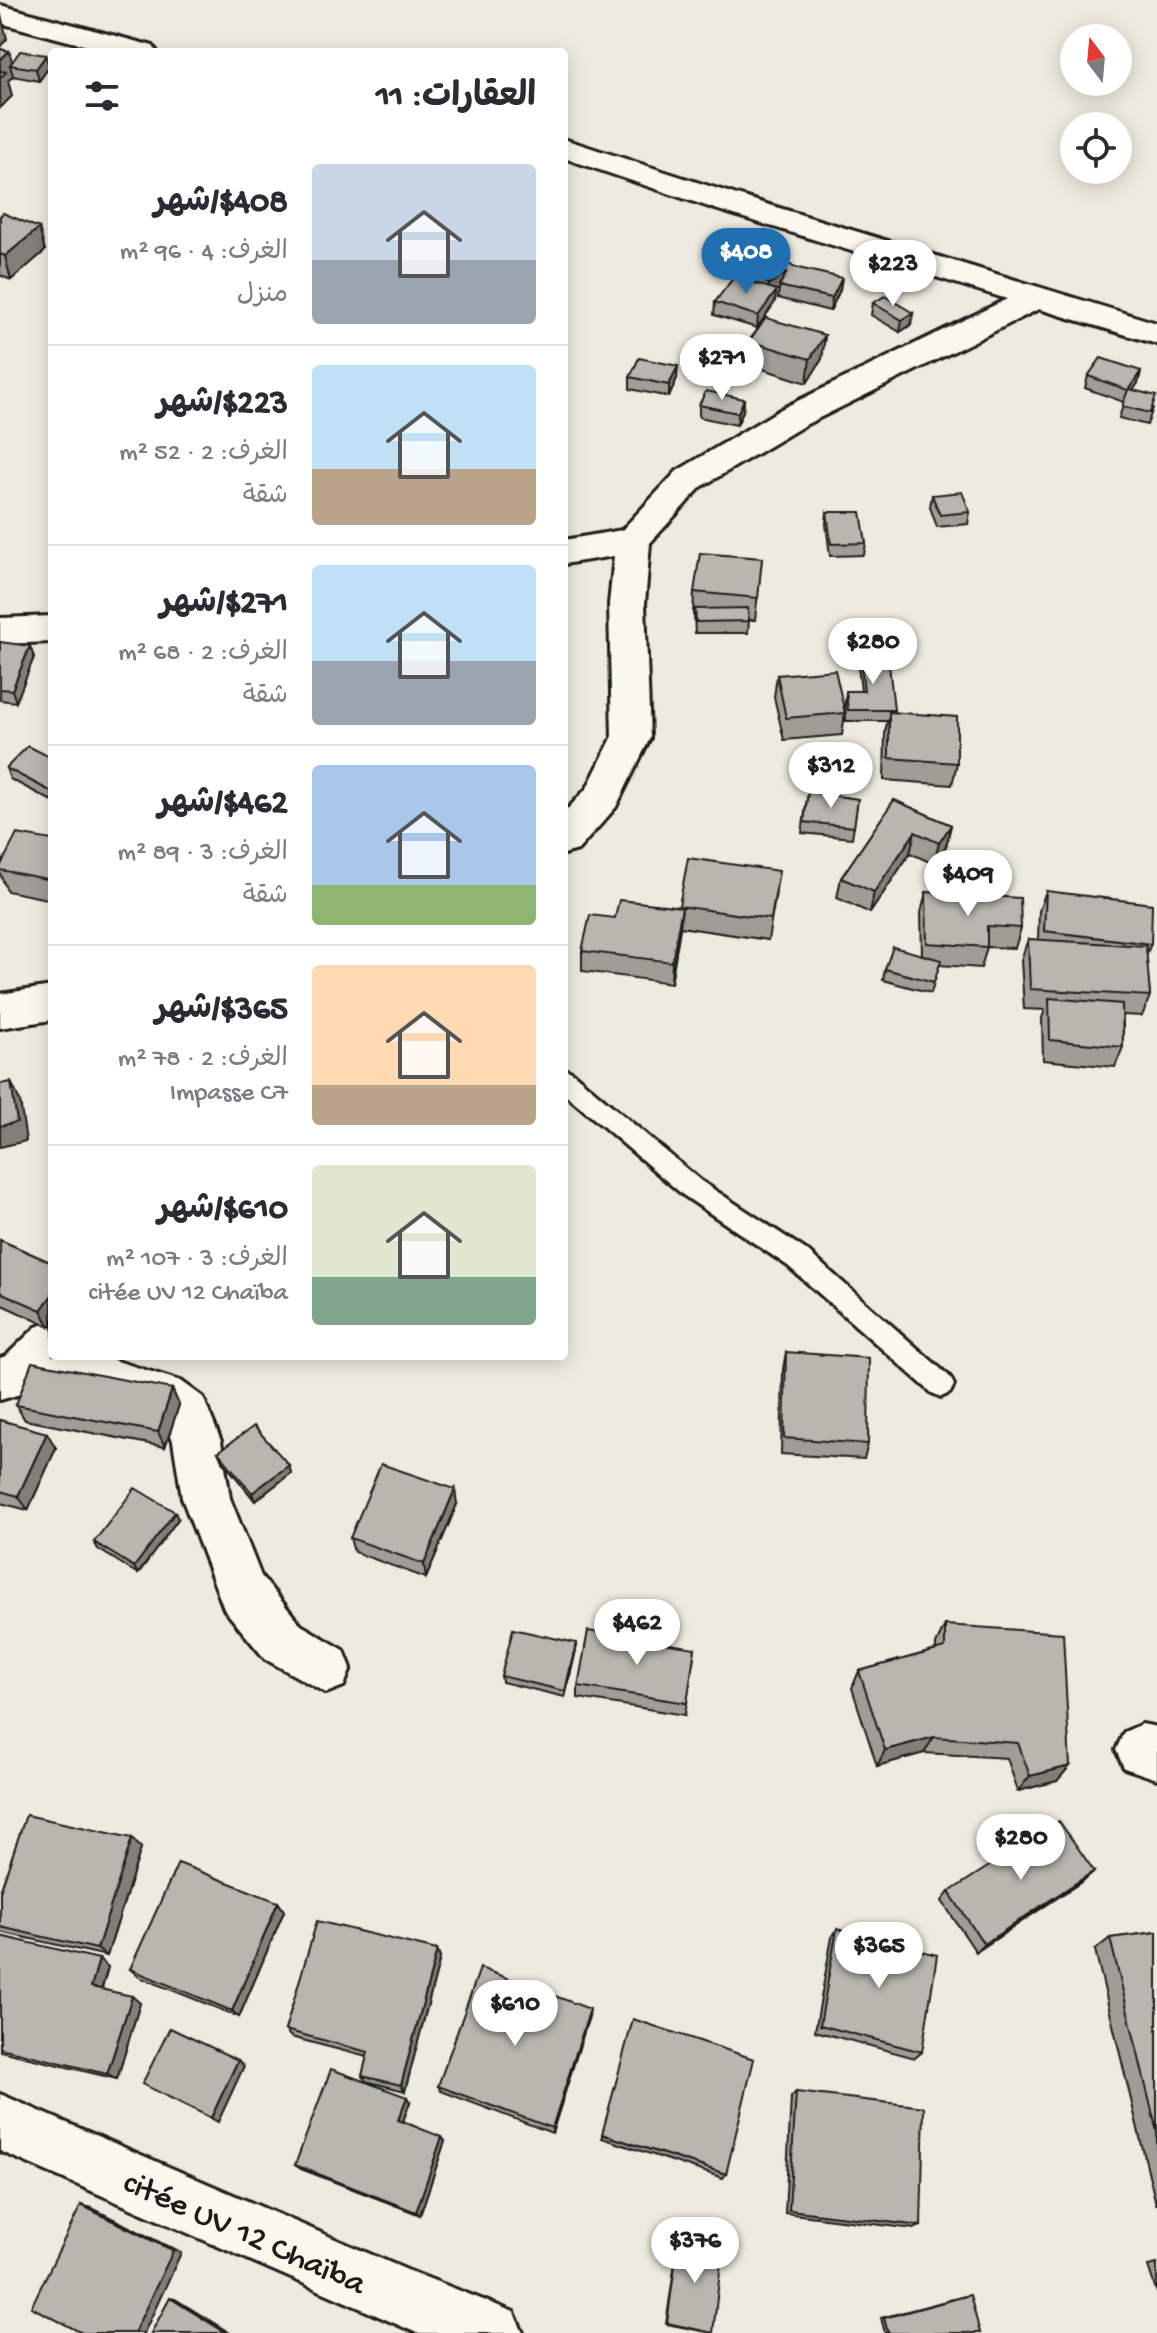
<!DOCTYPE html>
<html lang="ar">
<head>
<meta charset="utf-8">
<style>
	:root { --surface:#fff; --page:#f2f2f3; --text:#2b2b33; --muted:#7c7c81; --line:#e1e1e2; --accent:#1f6fb2 }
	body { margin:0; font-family:"Gochi Hand","Playpen Sans Arabic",sans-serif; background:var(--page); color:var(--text); direction:rtl; height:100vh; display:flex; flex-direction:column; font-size:30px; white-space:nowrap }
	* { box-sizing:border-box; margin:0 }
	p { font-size:26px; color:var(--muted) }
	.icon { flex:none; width:44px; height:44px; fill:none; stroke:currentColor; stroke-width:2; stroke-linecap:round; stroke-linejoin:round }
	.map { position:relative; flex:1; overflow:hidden; direction:ltr }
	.details { position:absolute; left:48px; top:48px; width:520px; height:1312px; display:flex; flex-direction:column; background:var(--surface); border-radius:8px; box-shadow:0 4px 20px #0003; direction:rtl }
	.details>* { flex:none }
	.needle { width:52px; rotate:344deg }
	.buttons { position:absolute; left:1060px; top:24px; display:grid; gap:16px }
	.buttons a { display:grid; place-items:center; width:72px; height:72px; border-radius:50%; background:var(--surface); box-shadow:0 4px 20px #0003; font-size:40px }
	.price { position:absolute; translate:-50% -68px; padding:0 18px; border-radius:28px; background:#fff; color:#222; font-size:26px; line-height:52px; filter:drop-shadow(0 2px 4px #0008) }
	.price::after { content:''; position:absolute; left:50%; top:48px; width:24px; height:18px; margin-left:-12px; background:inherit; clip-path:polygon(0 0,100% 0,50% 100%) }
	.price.active { background:var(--accent); color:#fff }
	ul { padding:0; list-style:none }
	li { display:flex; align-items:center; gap:24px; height:200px; padding:0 32px }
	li+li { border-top:2px solid var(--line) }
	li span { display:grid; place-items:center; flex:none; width:224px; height:160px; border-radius:8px; color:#555 }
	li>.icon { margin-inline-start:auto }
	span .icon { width:96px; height:96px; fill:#fffc; stroke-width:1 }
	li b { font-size:34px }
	h2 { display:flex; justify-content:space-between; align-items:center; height:96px; padding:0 32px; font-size:34px }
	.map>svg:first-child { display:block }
</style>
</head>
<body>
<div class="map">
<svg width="1157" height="2333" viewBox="0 0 1157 2333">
	<rect width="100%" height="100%" fill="#eeeadf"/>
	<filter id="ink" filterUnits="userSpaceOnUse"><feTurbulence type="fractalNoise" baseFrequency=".0125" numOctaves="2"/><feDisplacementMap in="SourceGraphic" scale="16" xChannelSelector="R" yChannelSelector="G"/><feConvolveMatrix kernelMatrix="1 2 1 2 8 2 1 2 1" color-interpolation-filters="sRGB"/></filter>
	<g filter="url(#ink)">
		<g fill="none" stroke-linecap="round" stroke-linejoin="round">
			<defs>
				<path id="lane" d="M564,1069L572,1072L701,1181L806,1250L950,1377L954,1385L950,1393L941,1397L932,1393L788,1266L683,1195L564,1093Z"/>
				<path id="street" d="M0,5L153,46L157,52H110L0,23Z
					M564,139L737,195L1157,323V344L1039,309L805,425L701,487L650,543L645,604L650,738L616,807L578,850L564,854V813L587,788L612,738L609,604L614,556L564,564V540L622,530L677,471L781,409L1007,299L715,209L564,158Z
					M52,616V642L0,644V618Z
					M52,986V1020L0,1028V994Z
					M52,1321V1356H101L181,1381L203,1397L221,1441L230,1498L261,1576L301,1625L344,1650L351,1668L344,1686L326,1693L265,1659L224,1609L182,1498L173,1441L168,1426L150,1414L44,1382L37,1389L0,1400V1358L6,1356L36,1327Z
					M1142,1724L1157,1727V1779L1124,1768L1116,1750L1124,1732Z
					M0,2094L407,2270L514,2312L523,2333H417L0,2151Z"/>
			</defs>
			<use href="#lane" stroke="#1c1c1c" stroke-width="6"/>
			<use href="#street" stroke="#1c1c1c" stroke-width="6"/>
			<use href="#lane" fill="#fbf7ec" fill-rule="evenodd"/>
			<use href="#street" fill="#fbf7ec" fill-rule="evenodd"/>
		</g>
		<path fill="#9f9d96" stroke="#1c1c1c" stroke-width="2" d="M0,49L9,51L12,63L49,67L39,81L13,76L8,81L12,96L0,108Z
			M0,216L39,228L45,251L11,280L0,275Z
			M794,267L840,290L830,311L778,298L779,289L776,291L775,302L757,328L714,315L715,302L743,280V270Z
			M873,303L913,313L911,325L900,332L871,315Z
			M825,335L822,359L807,383L747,364L749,341Z
			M1141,371L1138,383L1133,390L1153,408L1147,425L1119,418L1124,402L1085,388L1088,376Z
			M630,377L677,378L669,397L630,389Z
			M744,399L743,411L737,425L699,417V405Z
			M932,495L970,512L968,524L937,527L930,507Z
			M827,512L866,543L864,555L830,556L826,524Z
			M762,558L755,620H749L748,633H695L694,615H693L694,592Z
			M0,642L34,657L16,702L0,700Z
			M860,655L894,710V713L957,763L952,785L884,780L885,734L887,721H846L845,703L846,691H861L858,666Z
			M777,675L845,713L842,735L784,740L774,697Z
			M52,758V801L10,779L6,768Z
			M808,792L858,799L852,838L802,833Z
			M894,800L951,825L946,846L934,864L910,853L870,913L837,898L841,878Z
			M52,840V900L7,891L0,873V867Z
			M1046,891L1151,944L1146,955L1150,996L1142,1016L1123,1015V1047L1115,1067L1043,1060L1042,1018L1045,1010L1024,1009L1021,960L1028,939L1038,940L1039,911Z
			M776,892L768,940L680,927L671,983L582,971V951L615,918Z
			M926,892L1021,928L1015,948L987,947L981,968L939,965L931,993L883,980L885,969L922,955L921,913Z
			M0,1240L52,1263V1324L50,1327L0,1304Z
			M786,1352L868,1444L864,1459L781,1454L783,1369Z
			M172,1389L179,1405L165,1447L25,1420L16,1405Z
			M0,1420L56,1448L28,1510L0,1503Z
			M218,1452L289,1465L291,1473L255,1501L222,1460Z
			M457,1504L426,1578L354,1552L350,1538Z
			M178,1519L138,1574L98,1549L94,1542Z
			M945,1625L1057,1781L1018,1791L1007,1758L924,1753L877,1766L852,1688L859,1671L936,1650V1644Z
			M695,1648L685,1715L578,1698V1686Z
			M576,1650L565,1697L502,1682L501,1676Z
			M141,1848L107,1956L0,1932V1892Z
			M1094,1871L1084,1880L976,1952L942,1901L949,1892Z
			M278,1902L284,1911L239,2017L139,1977L130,1969Z
			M837,1929L922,2052L915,2058L815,2031L832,1937Z
			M1157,1932V2204H1156L1095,1950L1110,1938Z
			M0,1936L108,1967L102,1989L140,2003L117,2079L0,2051Z
			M437,1950L440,1958L405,2091L366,2081L362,2076L367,2057L291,2037L285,2030Z
			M589,2016L552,2133L441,2091L438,2086Z
			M796,2092L921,2226L914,2229L785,2213L791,2097Z
			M410,2102L403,2121L445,2141L420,2215L301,2169L295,2165Z
			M602,2134L726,2174L723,2178L602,2138Z
			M679,2236L712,2333L666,2324Z
			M1157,2264V2293L1148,2266Z
			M965,2296L980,2333H885L881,2318Z"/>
		<path fill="#827f7a" stroke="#1c1c1c" stroke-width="2" d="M1,15L7,39L0,47V16Z
			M9,51L13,65H10L13,76L8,81L12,96L0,108V60Z
			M46,55L49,67L39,81L36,69Z
			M39,228L45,251L11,280L5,256Z
			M787,272L779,289L776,291L775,302L757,328L758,316L768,297L769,284Z
			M842,278L840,290L830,311L832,298Z
			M913,313L911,325L900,332L902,320Z
			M825,335L822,359L807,383L810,359Z
			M678,366L677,378L669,397V385Z
			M1141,371L1138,383L1125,402L1129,389Z
			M744,399L743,411L737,425L738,413Z
			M30,646L34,657L16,702L12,690Z
			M951,825L946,846L934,864L939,843Z
			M915,832L910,853L870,913L874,892Z
			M682,907L680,928L671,983L672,962Z
			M11,1082L20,1101L26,1141L0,1147V1126Z
			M52,1295V1324L50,1327L41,1310Z
			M172,1389L179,1405L165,1447L158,1432Z
			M47,1433L56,1448L28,1510L18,1496Z
			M289,1465L291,1473L255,1501L252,1493Z
			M455,1489L457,1504L426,1578L424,1564Z
			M175,1512L178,1519L138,1574L134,1567Z
			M576,1643V1650L565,1697V1691Z
			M934,1737L924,1753L877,1766L885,1750Z
			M1070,1766L1057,1781L1018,1791L1030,1776Z
			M132,1838L141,1848L107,1956L97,1949Z
			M1094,1871L1084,1880L976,1952L984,1944Z
			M278,1902L284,1911L239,2017L232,2011Z
			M437,1950L440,1958L405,2091L401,2085Z
			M99,1959L108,1967L100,1994L91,1987Z
			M132,1996L140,2003L117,2079L107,2074Z
			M590,2009L589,2016L552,2133V2128Z
			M238,2060L244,2066L218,2122L211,2118Z
			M407,2097L410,2102L402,2124L398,2120Z
			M442,2137L445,2141L420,2215L416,2212Z
			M81,2205L92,2208L181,2253L144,2333H134Z
			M170,2298L175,2299L230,2333H226Z"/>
		<path fill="#b9b6af" stroke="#1c1c1c" stroke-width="2" d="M0,49L9,51L0,60Z
			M20,51L46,55L36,69L10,65Z
			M0,71L6,72L0,78Z
			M3,213L39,228L5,256L0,254V216Z
			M769,252L794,267L842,278L832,298L779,286L787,272L769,284L743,270Z
			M734,277L777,290L758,316L715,302Z
			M885,296L913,313L902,320L873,303Z
			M766,318L825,335L810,359L749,341Z
			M639,358L678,366L669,385L630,377Z
			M1101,358L1141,371L1129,389L1156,396L1150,413L1122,406L1128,390L1088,376Z
			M706,391L744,399L738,413L699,405Z
			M962,492L970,512L940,515L932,495Z
			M827,512H861L866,543L831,544Z
			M700,553L762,558L758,598L694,592Z
			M748,608L749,621L696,622L695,609Z
			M0,642L30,646L12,690L0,689Z
			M860,655H888L894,710H848L846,691H864Z
			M835,670L845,713L786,718L777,675Z
			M889,712L957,717V763L889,758Z
			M28,746L52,758V792L6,768Z
			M808,792L858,799L854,827L804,822Z
			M894,800L951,825L939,843L915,832L874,892L841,878Z
			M17,834L52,840V880L0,870V867Z
			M688,858L779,871L771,919L679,906Z
			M1046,891L1152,904L1151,944L1044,931Z
			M926,892L1020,898L1021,928L987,926V947L927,943Z
			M619,900L682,907L672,962L582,951L590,915L615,918Z
			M1028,939L1146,946L1150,996L1030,989Z
			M893,947L941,960L934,982L885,969Z
			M1049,998L1122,1004L1123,1047L1050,1040Z
			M11,1082L17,1122L0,1126V1084Z
			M0,1240L52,1263V1295L41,1310L0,1292Z
			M786,1352L869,1358L868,1444L784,1438Z
			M32,1362L172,1389L158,1432L16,1405Z
			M0,1420L47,1433L18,1496L0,1491Z
			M254,1426L289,1465L252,1493L218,1452Z
			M381,1464L455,1489L424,1564L350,1538Z
			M135,1488L175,1512L134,1567L94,1542Z
			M945,1625L1063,1633L1070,1766L1030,1776L1018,1743L934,1737L885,1750L859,1671L945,1648Z
			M513,1629L576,1643L565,1691L501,1676Z
			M588,1631L695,1648L687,1703L578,1686Z
			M26,1815L132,1838L97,1949L0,1927V1892Z
			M1059,1821L1094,1871L984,1944L949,1892Z
			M178,1863L278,1902L232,2011L130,1969Z
			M317,1921L437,1950L401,2085L362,2076L368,2052L285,2030Z
			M837,1929L937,1955L922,2052L820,2025Z
			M1157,1932V2132L1110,1938Z
			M0,1936L99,1959L91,1987L132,1996L107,2074L0,2048Z
			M480,1968L590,2009L552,2128L438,2086Z
			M633,2019L754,2059L726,2174L602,2134Z
			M170,2028L238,2060L211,2118L142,2084Z
			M331,2069L407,2097L398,2120L442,2137L416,2212L295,2165Z
			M796,2092L924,2107L921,2226L789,2210Z
			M81,2205L173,2251L134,2333H82L31,2307Z
			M679,2236L723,2245L713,2333L667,2323Z
			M970,2295L980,2333H888L884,2318Z
			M170,2298L226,2333H151Z"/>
	</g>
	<g text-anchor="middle" stroke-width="7" stroke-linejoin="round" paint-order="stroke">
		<g font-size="34" fill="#1c1c1c" stroke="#fbf7ec">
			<text transform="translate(246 2230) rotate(24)" y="12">citée UV 12 Chaïba</text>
		</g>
	</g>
</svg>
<div class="buttons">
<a><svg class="needle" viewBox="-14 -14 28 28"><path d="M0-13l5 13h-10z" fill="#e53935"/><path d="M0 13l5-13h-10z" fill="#7c7c81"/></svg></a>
<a><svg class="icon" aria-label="locate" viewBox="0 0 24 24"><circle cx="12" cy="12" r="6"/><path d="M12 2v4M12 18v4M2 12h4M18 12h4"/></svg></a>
</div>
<b class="price active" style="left:746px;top:296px">$408</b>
<b class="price" style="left:893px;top:308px">$223</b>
<b class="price" style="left:722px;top:402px">$271</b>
<b class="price" style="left:873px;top:686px">$280</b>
<b class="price" style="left:831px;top:810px">$312</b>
<b class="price" style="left:968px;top:918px">$409</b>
<b class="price" style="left:637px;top:1667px">$462</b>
<b class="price" style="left:1021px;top:1882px">$280</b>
<b class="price" style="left:879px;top:1990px">$365</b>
<b class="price" style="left:515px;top:2048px">$610</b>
<b class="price" style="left:695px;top:2285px">$376</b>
<section class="details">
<h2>العقارات: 11<svg class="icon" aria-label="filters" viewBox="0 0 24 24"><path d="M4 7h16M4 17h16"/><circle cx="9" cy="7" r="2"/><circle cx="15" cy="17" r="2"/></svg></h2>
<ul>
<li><span style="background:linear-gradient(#c9d6e8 60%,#9aa5b1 0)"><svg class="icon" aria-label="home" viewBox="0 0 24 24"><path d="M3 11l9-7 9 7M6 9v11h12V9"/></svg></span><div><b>$408/شهر</b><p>الغرف: 4 · 96 m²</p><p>منزل</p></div></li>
<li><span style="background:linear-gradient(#bfe0f5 65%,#b9a48a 0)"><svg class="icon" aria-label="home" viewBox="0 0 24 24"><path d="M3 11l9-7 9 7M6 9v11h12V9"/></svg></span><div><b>$223/شهر</b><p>الغرف: 2 · 52 m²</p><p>شقة</p></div></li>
<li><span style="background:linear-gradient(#bfe0f5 60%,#9aa5b1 0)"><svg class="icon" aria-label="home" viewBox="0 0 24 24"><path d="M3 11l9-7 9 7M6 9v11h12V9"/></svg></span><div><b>$271/شهر</b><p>الغرف: 2 · 68 m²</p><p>شقة</p></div></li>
<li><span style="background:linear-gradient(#a9c7e8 75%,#8fb573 0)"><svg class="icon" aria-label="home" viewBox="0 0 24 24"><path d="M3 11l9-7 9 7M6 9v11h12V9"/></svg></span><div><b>$462/شهر</b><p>الغرف: 3 · 89 m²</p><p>شقة</p></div></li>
<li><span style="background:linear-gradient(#ffd9b3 75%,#b9a48a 0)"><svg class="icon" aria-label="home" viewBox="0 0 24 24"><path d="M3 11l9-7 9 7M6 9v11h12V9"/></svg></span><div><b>$365/شهر</b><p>الغرف: 2 · 78 m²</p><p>Impasse C7</p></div></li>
<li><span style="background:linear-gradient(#dfe7d0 70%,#7fa58c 0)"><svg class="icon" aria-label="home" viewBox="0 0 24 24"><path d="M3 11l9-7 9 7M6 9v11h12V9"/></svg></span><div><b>$610/شهر</b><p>الغرف: 3 · 107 m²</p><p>citée UV 12 Chaïba</p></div></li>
</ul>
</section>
</div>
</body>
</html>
